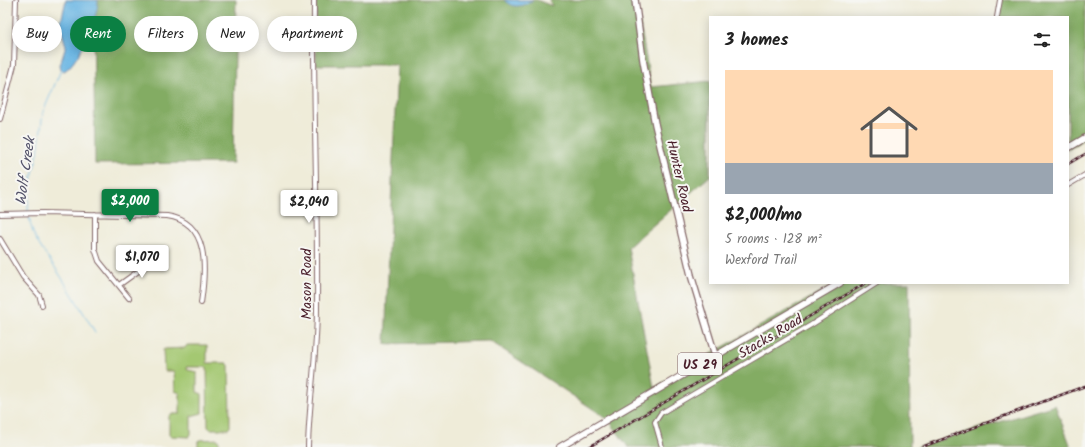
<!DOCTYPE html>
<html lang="en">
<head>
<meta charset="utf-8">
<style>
	:root { --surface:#fff; --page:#f2f2f2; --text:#222; --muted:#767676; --line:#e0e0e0; --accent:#0b8043 }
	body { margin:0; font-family:Kalam,sans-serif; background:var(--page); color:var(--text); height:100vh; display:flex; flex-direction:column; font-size:15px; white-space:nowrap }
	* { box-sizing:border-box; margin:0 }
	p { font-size:13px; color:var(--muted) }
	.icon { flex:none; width:22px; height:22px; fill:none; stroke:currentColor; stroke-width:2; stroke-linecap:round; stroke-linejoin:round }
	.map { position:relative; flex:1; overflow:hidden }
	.panel { position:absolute; left:709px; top:16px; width:360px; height:268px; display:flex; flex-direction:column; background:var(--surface); border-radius:0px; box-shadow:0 2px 10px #0003 }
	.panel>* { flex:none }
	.guide { position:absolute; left:12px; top:16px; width:380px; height:36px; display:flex; gap:8px }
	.price { position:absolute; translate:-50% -34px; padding:0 9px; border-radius:4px; background:#fff; color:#222; font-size:13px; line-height:26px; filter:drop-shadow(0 1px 2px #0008) }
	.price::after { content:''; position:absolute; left:50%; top:24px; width:12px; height:9px; margin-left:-6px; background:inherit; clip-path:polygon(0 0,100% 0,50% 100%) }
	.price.current { background:var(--accent); color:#fff }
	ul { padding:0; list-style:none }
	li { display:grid; align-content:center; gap:8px; height:212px; padding:0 16px }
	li+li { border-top:1px solid var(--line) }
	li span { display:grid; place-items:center; height:124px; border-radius:0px; color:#555 }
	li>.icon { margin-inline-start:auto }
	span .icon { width:72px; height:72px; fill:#fffc; stroke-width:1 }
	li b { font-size:17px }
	h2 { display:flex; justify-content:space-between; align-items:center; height:48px; padding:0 16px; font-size:17px }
	.chip { padding:0 14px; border-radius:18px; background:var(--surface); box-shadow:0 2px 10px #0003; font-size:14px; line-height:36px }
	.chip.current { background:var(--accent); color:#fff }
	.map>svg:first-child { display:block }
</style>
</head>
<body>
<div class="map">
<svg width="1085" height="447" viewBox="0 0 1085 447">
	<rect width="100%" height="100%" fill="#f6f6f2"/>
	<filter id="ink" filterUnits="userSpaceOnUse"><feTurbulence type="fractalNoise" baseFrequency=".025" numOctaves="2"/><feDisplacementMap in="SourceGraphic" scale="8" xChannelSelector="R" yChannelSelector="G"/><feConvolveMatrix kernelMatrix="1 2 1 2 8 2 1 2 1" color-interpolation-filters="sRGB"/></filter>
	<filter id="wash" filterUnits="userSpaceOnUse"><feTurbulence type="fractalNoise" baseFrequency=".012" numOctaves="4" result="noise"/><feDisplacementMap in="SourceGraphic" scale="16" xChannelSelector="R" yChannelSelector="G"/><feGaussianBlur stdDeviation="0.9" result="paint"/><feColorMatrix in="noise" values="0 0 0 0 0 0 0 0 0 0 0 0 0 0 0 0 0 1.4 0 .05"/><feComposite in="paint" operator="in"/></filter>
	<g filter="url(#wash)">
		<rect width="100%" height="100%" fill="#efecd9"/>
		<path fill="#a4c872" stroke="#77744e" d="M187,345H207V363H227L229,365L230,427L228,429H210L208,427L207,367H186L188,370L197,372V392L202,394V413L191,416V434L189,437L171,436L169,435V416L171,414H180V393L175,391L174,371H165L164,369L163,350L165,349L185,348Z
			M218,439L220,447H198V442L200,440Z"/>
		<path fill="#83ac64" stroke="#666648" d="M93,0H236L233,163L95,164Z
			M316,0H537L552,6L549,0H636L651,87L710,81V176L628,247L654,388L714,352L837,283H909L910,447H628L608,419L490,341L385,344L397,65H316Z
			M1001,0H1085V138L1068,150V17H997Z
			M1055,405L1071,447H917Z"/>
		<path fill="#6ab6e3" stroke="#5a6a87" d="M66,0H98C99,15 78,65 64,71L61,70L60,65L66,46L60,26Z
			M504,0H533C524,6 513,10 504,0Z"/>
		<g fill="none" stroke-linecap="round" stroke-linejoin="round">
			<path stroke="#6ab6e3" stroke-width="1" d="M28,213L29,188L38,153L43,112L61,70
				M29,216C32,241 45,252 58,272C71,292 83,312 95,332"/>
		</g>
	</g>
	<g filter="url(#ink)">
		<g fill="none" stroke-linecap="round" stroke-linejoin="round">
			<defs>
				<path id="street" d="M997,17L1000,0
					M0,119L14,65L16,0
					M1068,185L1085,175
					M0,214L43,213L167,216C210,222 206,269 201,303
					M95,214V249L99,261L129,298
					M0,239L23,277L39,295L42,305
					M119,285L144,267L146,259
					M308,447C309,401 317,355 317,308C318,206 313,103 314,0
					M662,447L655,422L661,413L811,325L877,283"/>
				<path id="secondary" d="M635,0L643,60L655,124L691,275L715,355"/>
				<path id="primary" d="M1068,148L1085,138
					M560,447L840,283"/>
			</defs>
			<use href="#street" stroke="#846768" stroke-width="6"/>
			<use href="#secondary" stroke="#846768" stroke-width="8"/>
			<use href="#primary" stroke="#846768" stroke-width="8"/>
			<use href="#street" stroke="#fff" stroke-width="4"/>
			<use href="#secondary" stroke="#fff" stroke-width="5.5"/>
			<use href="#primary" stroke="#fff" stroke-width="6"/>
			<defs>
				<path id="rail" d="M1068,164L1085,154
					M589,447L866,283
					M922,447L1085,386"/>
			</defs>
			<use href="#rail" stroke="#4a1f2b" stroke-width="2.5"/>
			<use href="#rail" stroke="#f6f6f2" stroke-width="1" stroke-dasharray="3" stroke-linecap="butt"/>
		</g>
	</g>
	<g text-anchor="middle" stroke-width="4" stroke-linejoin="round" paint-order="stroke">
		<rect fill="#f6f6f2" stroke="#7e6067" stroke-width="1" x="678" y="353" width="44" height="22" rx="3"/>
		<g font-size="13" font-weight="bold" fill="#4a1f2b">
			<text x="700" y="369">US 29</text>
		</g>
		<g font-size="14" fill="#4a1f2b" stroke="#f6f6f2">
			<text transform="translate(680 176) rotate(77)" y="5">Hunter Road</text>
			<text transform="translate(306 284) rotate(-90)" y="5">Mason Road</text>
			<text transform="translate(770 336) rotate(-31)" y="5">Stacks Road</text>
		</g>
		<g font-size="15" font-style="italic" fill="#55546b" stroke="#f6f6f2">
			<text transform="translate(25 171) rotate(-82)" y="5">Wolf Creek</text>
		</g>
	</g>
</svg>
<b class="price current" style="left:130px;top:223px">$2,000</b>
<b class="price" style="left:309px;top:224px">$2,040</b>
<b class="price" style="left:142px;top:279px">$1,070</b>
<div class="guide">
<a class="chip">Buy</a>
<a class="chip current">Rent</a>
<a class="chip">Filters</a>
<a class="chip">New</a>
<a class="chip">Apartment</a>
</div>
<section class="panel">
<h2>3 homes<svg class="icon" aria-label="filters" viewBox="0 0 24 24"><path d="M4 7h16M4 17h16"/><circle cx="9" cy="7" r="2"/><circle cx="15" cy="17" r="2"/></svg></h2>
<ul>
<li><span style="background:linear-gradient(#ffd9b3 75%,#9aa5b1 0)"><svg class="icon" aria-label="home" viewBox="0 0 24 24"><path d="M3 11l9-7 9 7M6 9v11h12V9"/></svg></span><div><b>$2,000/mo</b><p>5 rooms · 128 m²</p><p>Wexford Trail</p></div></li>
</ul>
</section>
</div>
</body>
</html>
